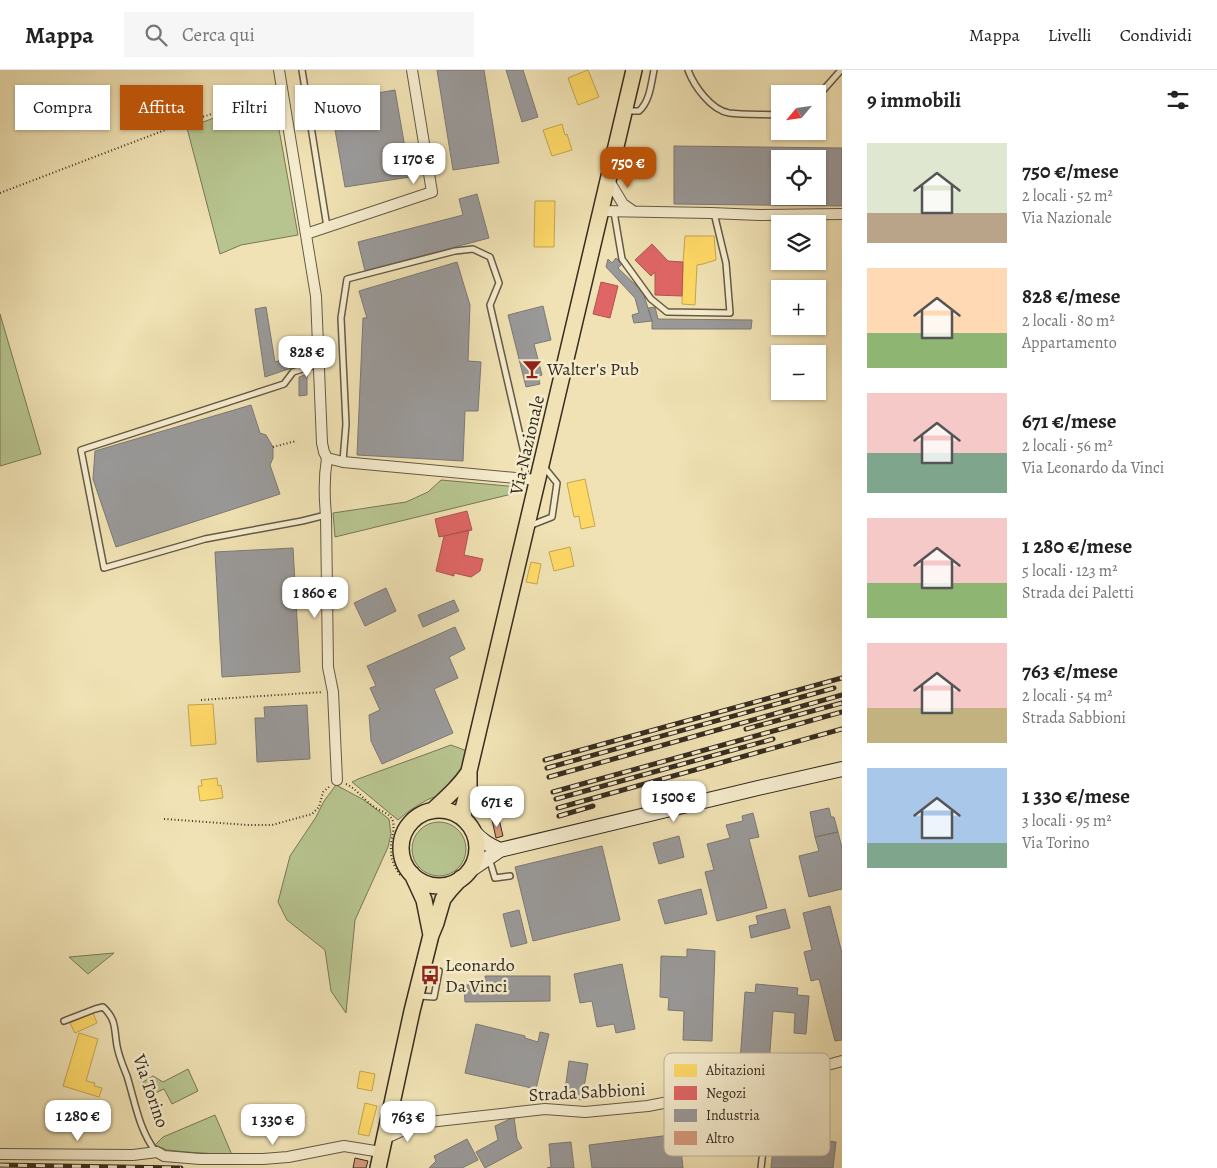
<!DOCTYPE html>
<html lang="it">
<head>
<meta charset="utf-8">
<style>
	:root { --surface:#fff; --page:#f6f6f6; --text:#222; --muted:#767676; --line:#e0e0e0; --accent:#b45309 }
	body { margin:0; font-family:Alegreya,serif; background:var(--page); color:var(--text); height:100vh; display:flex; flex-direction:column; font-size:19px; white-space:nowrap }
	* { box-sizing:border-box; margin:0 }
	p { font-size:16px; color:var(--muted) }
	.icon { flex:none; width:28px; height:28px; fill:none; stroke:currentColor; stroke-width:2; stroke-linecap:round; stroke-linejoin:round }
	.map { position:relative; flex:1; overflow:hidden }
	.side { display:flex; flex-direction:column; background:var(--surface); width:375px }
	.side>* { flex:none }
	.guide { position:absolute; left:15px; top:15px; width:475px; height:45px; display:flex; gap:10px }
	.needle { width:32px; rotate:241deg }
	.tools { position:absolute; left:771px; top:15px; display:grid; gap:10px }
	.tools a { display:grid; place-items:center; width:55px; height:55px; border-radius:0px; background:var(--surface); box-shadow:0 1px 4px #0004; font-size:25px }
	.price { position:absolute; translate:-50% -42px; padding:0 11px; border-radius:10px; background:#fff; color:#222; font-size:16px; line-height:32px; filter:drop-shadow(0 1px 2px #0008) }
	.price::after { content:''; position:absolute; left:50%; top:30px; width:15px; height:11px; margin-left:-8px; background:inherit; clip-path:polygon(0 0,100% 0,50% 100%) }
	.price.active { background:var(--accent); color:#fff }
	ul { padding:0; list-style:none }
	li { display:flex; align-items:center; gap:15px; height:125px; padding:0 25px }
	li span { display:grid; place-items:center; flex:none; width:140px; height:100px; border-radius:0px; color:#555 }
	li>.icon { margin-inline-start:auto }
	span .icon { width:60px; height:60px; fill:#fffc; stroke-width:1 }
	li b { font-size:21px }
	h2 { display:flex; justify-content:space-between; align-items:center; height:60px; padding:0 25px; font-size:21px }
	.tag { padding:0 18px; border-radius:0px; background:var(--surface); box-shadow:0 1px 4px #0004; font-size:18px; line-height:45px }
	.tag.active { background:var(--accent); color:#fff }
	header { display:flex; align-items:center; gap:30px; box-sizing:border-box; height:70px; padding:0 25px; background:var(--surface); border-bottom:1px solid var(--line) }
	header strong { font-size:24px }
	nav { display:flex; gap:28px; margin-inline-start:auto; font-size:18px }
	.search { width:350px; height:45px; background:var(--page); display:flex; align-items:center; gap:12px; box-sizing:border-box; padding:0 18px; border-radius:0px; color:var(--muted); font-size:19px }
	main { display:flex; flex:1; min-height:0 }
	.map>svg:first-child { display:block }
</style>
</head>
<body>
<header>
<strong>Mappa</strong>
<div class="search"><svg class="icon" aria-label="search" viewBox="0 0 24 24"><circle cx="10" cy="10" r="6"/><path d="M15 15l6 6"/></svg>Cerca qui</div>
<nav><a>Mappa</a><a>Livelli</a><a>Condividi</a></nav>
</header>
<main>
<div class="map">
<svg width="842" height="1098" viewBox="0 0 842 1098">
	<rect width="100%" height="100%" fill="#f0e2b4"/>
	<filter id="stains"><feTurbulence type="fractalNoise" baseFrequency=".004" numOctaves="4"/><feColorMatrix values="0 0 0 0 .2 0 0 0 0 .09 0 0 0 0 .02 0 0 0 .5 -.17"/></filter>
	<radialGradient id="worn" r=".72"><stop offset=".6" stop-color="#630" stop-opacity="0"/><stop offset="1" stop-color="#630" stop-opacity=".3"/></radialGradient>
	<path fill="#b7c48f" stroke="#777858" d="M273,26L298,165L241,175L220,184L187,58Z
		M0,244L41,384L0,396Z
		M441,410L519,417L516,423L335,467L333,443L406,432L428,422Z
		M451,675L467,681C463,695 457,712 445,722C440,726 433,727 427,730C416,736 407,742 398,750L352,712L358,709Z
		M336,715L364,730L389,749L391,764L388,777L355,850L346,943L331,921L325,880L287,850L278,832L290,786L316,747L324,731Z
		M412 779a27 27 0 1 1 54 0a27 27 0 1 1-54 0Z
		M114,883L88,904L69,887Z
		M188,999L198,1021L172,1034L164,1019L149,1026L143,1012L153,1006L163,1012Z
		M215,1045L232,1085L187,1082L167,1080L155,1075L163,1067Z"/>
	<path fill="#ffd966" stroke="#c3a551" d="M588,0L599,27L578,35L568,8Z
		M562,54L565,65L567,64L572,80L552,86L543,60Z
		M535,131H555L554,177H534Z
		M685,166H714L716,190L703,194L697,195L695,235L682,234L683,192Z
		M585,409L595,456L581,459L579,446L574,447L567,413Z
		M570,477L574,496L554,501L549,482Z
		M531,492L541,494L537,514L526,512Z
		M213,634L216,674L191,676L188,635Z
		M217,708L218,716L221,715L223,728L200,731L198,716H202L201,710Z
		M93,943L97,953L75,963L70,953Z
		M79,963L98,969L86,1011L95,1013L94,1016L102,1018L99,1027L63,1016Z
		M360,1001L375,1004L372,1021L357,1018Z
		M365,1033L377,1036L369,1066L358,1064Z"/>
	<path fill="#e06666" stroke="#ad5551" d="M652,174L668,191L683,192L682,226L655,225V202L651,206L635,190Z
		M601,212L618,216L610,248L593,244Z
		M467,441L472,460L439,467L435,449Z
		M469,460L464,485L483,489L480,501L471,507L454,503V506L436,501L444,466Z"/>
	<path fill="#999" stroke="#7c7975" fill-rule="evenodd" d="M437,0H484L499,93L453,100Z
		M506,0H523L538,47L522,52Z
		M395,20L410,107L345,117L330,31Z
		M674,76L842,78V136L674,134ZM780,89H818V126H780Z
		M477,124L489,168L365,201L358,172L463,145L459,129Z
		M616,188L622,194L618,198L643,222L652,251L634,253L632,245L639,243L635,228L606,197L608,189L612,193Z
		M457,192L470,235L468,291L481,292L478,341H465L463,391L357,385L363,248H367L359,221Z
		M543,236L551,270L534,274L542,305L538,306L540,314L526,317L508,245Z
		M266,237L275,292L295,286L293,278L302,275L306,293L265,307L255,239Z
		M655,237L658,249L752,250L751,259H652V251L648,238Z
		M307,304V325L299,326V307Z
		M251,335L260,363L266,365L273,377V388L270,395L280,424L116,477L93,409L95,381Z
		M293,478L300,602L222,607L215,482Z
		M386,518L396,541L365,556L354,533Z
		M454,530L459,541L423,557L418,545Z
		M455,557L465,579L449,587L458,608L434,619L453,663L382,694L371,671L369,645L380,640L370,618L376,616L367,596Z
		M307,635L310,689L257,692L255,648H265L264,637Z
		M829,738L831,747H834L838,762L815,767L810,742Z
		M753,743L759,767L749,769L767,838L717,851L705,802L714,800L707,774L730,768L726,755L743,751L742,746Z
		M838,762L842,778V819L809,827L799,786L819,781L815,767Z
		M679,766L684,787L659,794L653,773Z
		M602,776L620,850L533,871L515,797Z
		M701,819L707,844L665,854L658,830Z
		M830,836L842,883V970L835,971L819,909L811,911L804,882L812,880L803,843Z
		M785,839L790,858L751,868L749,856L758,854L756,846Z
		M519,840L527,873L511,877L503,844Z
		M687,879L715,881L712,971L683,970L684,941L668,940L669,928L660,927L661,886L687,887Z
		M622,894L635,959L616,963L614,954L597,957L592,931L580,933L574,904Z
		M485,906H550V931L465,932L464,915H486Z
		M756,914L798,918L797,925L809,926L806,964L794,963L795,943L773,941L769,994L740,992L745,922L755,923Z
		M476,954L525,966V968L538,972L540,962L549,964L536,1019L465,1003Z
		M569,991L588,994L582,1030L564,1027Z
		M777,1043L795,1045L793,1067L836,1072L833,1098H771Z
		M514,1047L517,1069L522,1078L485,1098L476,1082L498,1070L495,1056Z
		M679,1064L683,1098H592L589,1075Z
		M467,1069L478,1090L462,1098H429L436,1091L434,1086Z
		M571,1072L574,1098H547L551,1097L549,1074Z"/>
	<path fill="#d79b7e" stroke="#372d20" d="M499,749L503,766L496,768L492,750Z
		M355,1088L368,1091L366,1098H353Z"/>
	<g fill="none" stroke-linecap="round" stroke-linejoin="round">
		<defs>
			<path id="lane" d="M302,0L327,157
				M688,0C694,16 711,40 729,43C744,45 765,44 780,45
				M818,26L841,0
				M625,41H639C650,31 651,14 654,0
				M614,142L622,189L651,229L667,242L730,243L726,193L714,143
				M319,294L293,302L284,314L81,380L104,498L205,469L302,451L326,445
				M343,391L346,354L341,248L347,209L455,181L473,179L490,187L499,213L490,235L525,387V408
				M529,456L552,447L557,413L544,397
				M489,788L495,808L510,806
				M419,926L434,927L439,901
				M64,951L95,939L103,937C117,950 114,960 117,976C119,987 123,996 127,1006C135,1032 139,1060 156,1082
				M761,1098L771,1010"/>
			<path id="street" d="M279,0L316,226L322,373L324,382L327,388L343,392L537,410
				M608,109L623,134L633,141
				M601,141L711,143L759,145L842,144
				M306,164L432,122L412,0
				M327,388C324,407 324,425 326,445L328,597L333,622L337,710
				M391,1038L420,1053
				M384,1069L420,1053L545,1039L585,1042L648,1036L745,1017L842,991
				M0,1084L133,1085L157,1082L164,1086L200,1089H263L288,1087L344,1076L381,1082"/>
			<path id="secondary" d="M474,762C482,771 489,775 500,780
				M469,801L500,780L758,718L842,699"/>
			<path id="primary" d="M401 778a38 38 0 1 1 76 0a38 38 0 1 1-76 0Z
				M432,741C447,727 457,719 469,702
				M464,749L463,739L469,716V701L634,0
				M412,804L424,830L431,865
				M378,1098L412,941L431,865L436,853L443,829L450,820L461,808"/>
		</defs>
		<use href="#lane" stroke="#655a45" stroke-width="8"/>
		<use href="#street" stroke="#655a45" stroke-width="12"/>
		<use href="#secondary" stroke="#372d20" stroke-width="16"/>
		<use href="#primary" stroke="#372d20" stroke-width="18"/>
		<path stroke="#372d20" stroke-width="2" stroke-dasharray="1 2.5" stroke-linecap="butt" d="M0,123L165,60L272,23
			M273,377L296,371
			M201,630L323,622
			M346,714C357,719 364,730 373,736C379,741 388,742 392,749C396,757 391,768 391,776C390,788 394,796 400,805
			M164,749L247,755H272L312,744L319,737L323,722L329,717"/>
		<use href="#lane" stroke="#f5ecce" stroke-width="5"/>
		<use href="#street" stroke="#f5ecce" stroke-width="10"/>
		<use href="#secondary" stroke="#f5ecce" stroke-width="14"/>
		<use href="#primary" stroke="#f0e2b4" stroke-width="15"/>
		<defs>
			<path id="rail" d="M746,659L842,633
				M545,690L842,608
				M547,698L834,618
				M549,707L842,625
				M553,722L842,642
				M556,729L773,669
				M558,738L842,659
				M559,746L593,736
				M0,1095L181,1098"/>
		</defs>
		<use href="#rail" stroke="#372d20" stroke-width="5"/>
		<use href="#rail" stroke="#f5ecce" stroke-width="3" stroke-dasharray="9" stroke-linecap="butt"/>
	</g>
	<defs>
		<symbol id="bar-bare" viewBox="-9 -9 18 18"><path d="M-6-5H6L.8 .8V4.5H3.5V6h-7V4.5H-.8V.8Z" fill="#8f2418" stroke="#f5ecce" stroke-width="2.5" paint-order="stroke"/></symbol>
		<symbol id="bus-bare" viewBox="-9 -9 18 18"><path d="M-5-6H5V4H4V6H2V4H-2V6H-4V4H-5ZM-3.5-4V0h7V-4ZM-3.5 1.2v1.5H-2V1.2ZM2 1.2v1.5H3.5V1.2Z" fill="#8f2418" stroke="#f5ecce" stroke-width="2.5" paint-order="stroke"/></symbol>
	</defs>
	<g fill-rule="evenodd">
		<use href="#bar-bare" x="518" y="285" width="28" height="28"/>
		<use href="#bus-bare" x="416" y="891" width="28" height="28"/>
	</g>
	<g text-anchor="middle" stroke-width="5" stroke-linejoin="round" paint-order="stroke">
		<g font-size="18" fill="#372d20" stroke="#f5ecce" text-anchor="start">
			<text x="547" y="305">Walter's Pub</text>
			<text x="445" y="901">Leonardo<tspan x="445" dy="21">Da Vinci</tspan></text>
		</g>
		<g font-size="18" fill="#372d20" stroke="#f5ecce">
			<text transform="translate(527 375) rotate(-77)" y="6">Via Nazionale</text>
			<text transform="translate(151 1021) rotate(71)" y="6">Via Torino</text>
			<text transform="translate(587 1022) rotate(-3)" y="6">Strada Sabbioni</text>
		</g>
	</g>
	<rect x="664" y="983" width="166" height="103" rx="8" fill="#f5ecce" stroke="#bcb39a" stroke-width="1"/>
	<rect x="674" y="994" width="23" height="13" fill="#ffd966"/>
	<rect x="674" y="1016" width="23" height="14" fill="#e06666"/>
	<rect x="674" y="1039" width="23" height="13" fill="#999"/>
	<rect x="674" y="1061" width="23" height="14" fill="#d79b7e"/>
	<g font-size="14" fill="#372d20">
		<text x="706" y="1005">Abitazioni</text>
		<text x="706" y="1028">Negozi</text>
		<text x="706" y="1050">Industria</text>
		<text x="706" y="1073">Altro</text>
	</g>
	<rect width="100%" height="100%" filter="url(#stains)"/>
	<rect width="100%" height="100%" fill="url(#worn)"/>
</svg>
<div class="tools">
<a><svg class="needle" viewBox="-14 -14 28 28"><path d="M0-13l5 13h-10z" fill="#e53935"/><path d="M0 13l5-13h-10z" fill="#767676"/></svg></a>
<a><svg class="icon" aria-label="locate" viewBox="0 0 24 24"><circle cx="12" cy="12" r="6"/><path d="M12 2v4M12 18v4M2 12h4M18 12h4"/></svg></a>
<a><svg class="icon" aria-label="layers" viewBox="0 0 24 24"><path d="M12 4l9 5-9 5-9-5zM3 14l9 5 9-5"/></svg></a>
<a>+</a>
<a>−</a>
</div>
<b class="price" style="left:414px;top:115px">1 170 €</b>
<b class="price active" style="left:628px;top:119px">750 €</b>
<b class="price" style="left:307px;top:308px">828 €</b>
<b class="price" style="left:315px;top:549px">1 860 €</b>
<b class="price" style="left:674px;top:753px">1 500 €</b>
<b class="price" style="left:497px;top:758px">671 €</b>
<b class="price" style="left:78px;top:1072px">1 280 €</b>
<b class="price" style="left:408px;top:1073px">763 €</b>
<b class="price" style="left:273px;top:1076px">1 330 €</b>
<div class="guide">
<a class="tag">Compra</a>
<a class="tag active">Affitta</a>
<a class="tag">Filtri</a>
<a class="tag">Nuovo</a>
</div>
</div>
<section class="side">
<h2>9 immobili<svg class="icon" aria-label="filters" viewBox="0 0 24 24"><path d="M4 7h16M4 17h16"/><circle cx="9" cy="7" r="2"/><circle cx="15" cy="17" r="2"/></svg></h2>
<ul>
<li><span style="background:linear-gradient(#dfe7d0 70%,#b9a48a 0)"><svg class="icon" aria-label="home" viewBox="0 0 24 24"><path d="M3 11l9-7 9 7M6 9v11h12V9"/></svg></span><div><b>750 €/mese</b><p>2 locali · 52 m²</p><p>Via Nazionale</p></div></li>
<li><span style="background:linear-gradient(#ffd9b3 65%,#8fb573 0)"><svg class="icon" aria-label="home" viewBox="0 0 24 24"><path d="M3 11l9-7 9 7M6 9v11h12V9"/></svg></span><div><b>828 €/mese</b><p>2 locali · 80 m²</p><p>Appartamento</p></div></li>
<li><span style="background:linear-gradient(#f6c9c9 60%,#7fa58c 0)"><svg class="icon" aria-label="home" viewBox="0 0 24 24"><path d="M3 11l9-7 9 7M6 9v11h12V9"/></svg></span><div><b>671 €/mese</b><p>2 locali · 56 m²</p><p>Via Leonardo da Vinci</p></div></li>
<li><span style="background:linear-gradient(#f6c9c9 65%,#8fb573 0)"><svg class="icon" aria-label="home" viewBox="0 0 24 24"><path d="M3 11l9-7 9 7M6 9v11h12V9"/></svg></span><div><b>1 280 €/mese</b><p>5 locali · 123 m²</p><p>Strada dei Paletti</p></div></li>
<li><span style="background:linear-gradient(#f6c9c9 65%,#c2b280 0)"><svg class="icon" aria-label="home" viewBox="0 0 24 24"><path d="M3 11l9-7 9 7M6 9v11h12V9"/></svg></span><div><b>763 €/mese</b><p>2 locali · 54 m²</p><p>Strada Sabbioni</p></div></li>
<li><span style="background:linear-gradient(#a9c7e8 75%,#7fa58c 0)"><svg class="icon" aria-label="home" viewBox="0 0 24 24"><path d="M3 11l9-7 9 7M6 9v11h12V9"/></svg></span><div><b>1 330 €/mese</b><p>3 locali · 95 m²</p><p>Via Torino</p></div></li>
</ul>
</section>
</main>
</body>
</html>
